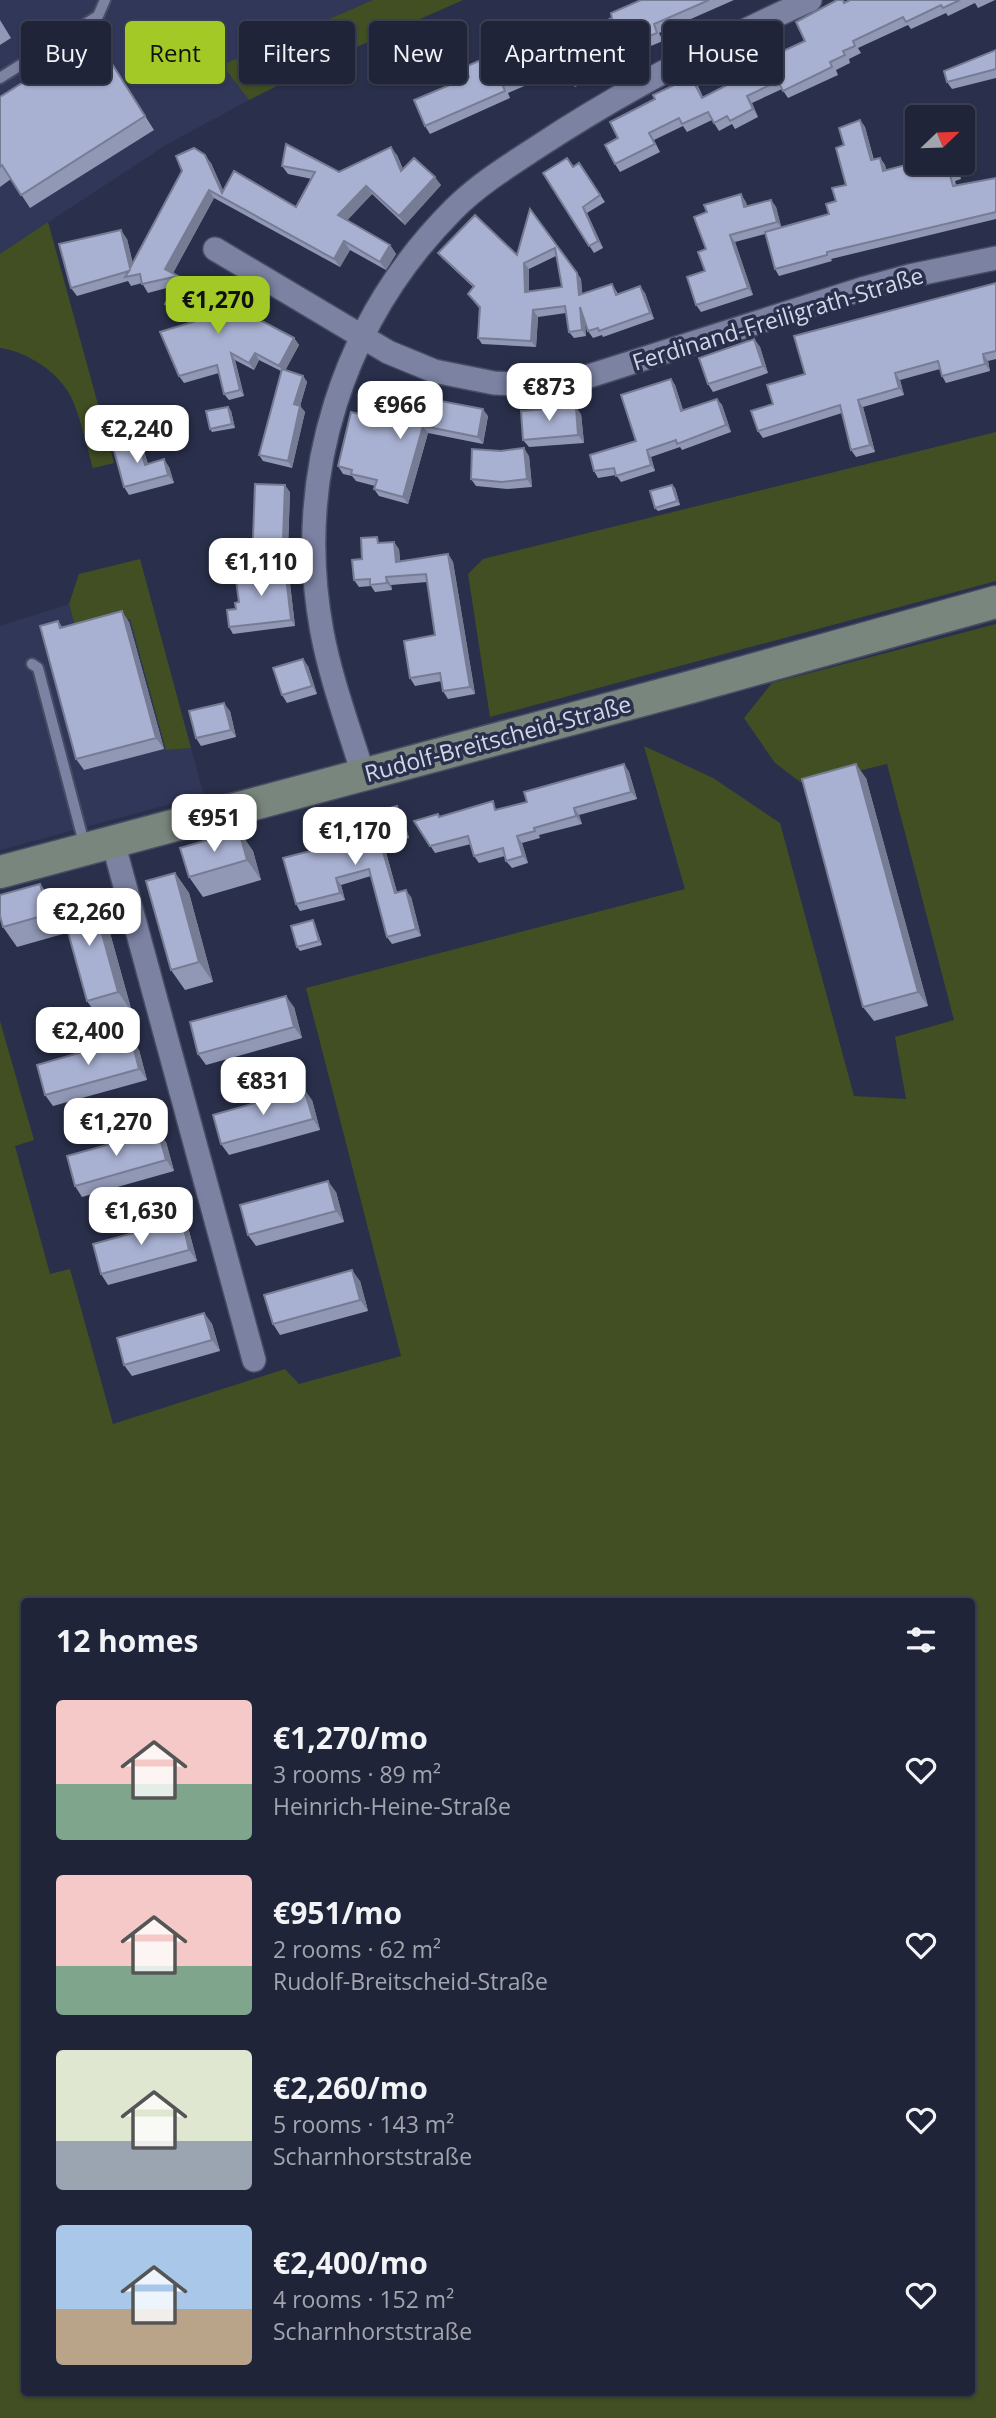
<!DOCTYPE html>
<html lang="en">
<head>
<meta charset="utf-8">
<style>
	:root { --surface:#202438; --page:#2d3043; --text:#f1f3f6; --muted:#a2a4ae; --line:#3d4153; --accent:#a3c927 }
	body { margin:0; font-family:"Open Sans",sans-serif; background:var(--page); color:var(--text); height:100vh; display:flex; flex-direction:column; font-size:26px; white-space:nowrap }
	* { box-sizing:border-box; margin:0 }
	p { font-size:23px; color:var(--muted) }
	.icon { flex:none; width:38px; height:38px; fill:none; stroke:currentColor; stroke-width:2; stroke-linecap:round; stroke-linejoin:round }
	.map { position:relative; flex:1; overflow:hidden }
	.panel { position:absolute; left:21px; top:1598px; width:954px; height:798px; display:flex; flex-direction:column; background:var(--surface); border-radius:7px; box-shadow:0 2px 5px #0004,0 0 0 2px var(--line) }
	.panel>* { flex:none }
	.banner { position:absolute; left:21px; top:21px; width:956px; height:63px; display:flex; gap:14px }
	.needle { width:46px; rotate:67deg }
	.fabs { position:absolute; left:905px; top:105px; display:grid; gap:14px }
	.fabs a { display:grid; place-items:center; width:70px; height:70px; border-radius:7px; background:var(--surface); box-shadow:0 2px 5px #0004,0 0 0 2px var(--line); font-size:35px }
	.price { position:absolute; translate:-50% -60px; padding:0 16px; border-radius:14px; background:#fff; color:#222; font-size:23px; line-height:46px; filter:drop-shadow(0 2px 4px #0008) }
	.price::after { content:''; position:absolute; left:50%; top:42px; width:21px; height:16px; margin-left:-10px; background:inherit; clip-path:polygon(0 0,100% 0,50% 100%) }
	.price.selected { background:var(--accent); color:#111 }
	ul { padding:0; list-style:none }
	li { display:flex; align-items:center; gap:21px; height:175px; padding:0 35px }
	li span { display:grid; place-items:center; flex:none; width:196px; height:140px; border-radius:7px; color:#555 }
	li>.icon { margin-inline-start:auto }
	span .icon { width:84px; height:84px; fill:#fffc; stroke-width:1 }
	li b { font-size:30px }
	h2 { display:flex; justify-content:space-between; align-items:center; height:84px; padding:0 35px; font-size:30px }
	.tag { padding:0 24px; border-radius:7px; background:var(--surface); box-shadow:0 2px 5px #0004,0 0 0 2px var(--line); font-size:24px; line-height:63px }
	.tag.selected { background:var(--accent); color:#111 }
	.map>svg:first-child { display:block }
</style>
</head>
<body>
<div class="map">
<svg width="996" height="2418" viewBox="0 0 996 2418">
	<rect width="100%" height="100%" fill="#2a304b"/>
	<path fill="#313759" d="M0,0H373L222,65L249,100L166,145L0,254Z
		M69,604L77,632L130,619L166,750L191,748L204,795L0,850V626Z"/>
	<path fill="#424f23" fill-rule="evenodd" d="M373,0H463L336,56L249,100L222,65Z
		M48,222L114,463L93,468C87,449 79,411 70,395C58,372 26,351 0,348V254Z
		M996,432V581L490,717L468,574L483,559Z
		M140,559L191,748L166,750L130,619L77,633L69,604L79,574Z
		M996,624V2418H0V1021L34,1140L15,1146L50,1274L70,1269L113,1424L285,1369L299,1384L401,1356L306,988L685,889L644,746L713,778L780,823L854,1096L906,1099L895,1037L954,1020L887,764L803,784L775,763L744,718L772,683ZM24,1601H971V2392H24Z"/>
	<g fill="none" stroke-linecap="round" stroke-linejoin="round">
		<defs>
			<path id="lane" d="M0,78L98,16L105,0
				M32,664L38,668L85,847"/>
			<path id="street" d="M215,249L388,352L434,371L494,383L516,384L583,378L865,288L909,276L996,258
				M363,774C349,728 331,680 322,632C293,476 343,320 454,209C479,184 510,165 539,146C624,90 717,42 810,0
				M113,842L254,1360"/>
			<path id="secondary" d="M0,872L691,687L996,602"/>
		</defs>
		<use href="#lane" stroke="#484c64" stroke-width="14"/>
		<use href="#street" stroke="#484c64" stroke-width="26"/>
		<use href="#secondary" stroke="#484c64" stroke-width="35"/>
		<use href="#lane" stroke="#7b82a2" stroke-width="10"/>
		<use href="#street" stroke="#7b82a2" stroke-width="23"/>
		<use href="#secondary" stroke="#79867d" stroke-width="32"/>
	</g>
	<path fill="#9198b5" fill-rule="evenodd" d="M641,0H734L659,33L663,41L636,52L629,42L601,54L609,71L575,87L569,78L612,18Z
		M837,0H843L845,2L850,0H995L978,8L975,3L948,16L946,13L911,29L908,25L858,48L861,53L849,59L850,63L836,70L838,75L788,98L782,89L752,103L758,117L735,129L732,124L719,131L712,120L687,132L683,126L654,140L660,152L620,172L615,164L618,138L697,84L703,97L733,82V61L767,52L769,58L805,41Z
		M0,20L11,38L0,45Z
		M95,37L154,130L30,208L11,179L0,187V97Z
		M519,48L525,55L536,81L508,93L510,98L430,134L425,126L469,77L490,56L493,59Z
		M996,50V78L952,89L947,82Z
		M860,120L865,127L874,160L880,158L885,165L886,170L917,163H957L961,179L955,181L956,185L996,178V219L831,259L832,261L779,276L775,269L765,234L735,242L753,295L701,312L696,305L705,271L706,249L746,202L747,207L771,200L776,207L781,227L829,214L846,185L844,145Z
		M397,155L403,169L441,185L405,225L372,194L347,220L390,245L396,254L386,270L350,250L340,267L214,198L173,273L179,278L244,314L294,338L299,345L285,370L303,376L307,382L300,406L305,412L292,468L263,461L259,455L281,371L259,360L254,370L235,360L244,396L229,400L224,394L219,373L184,383L179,376L191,323L170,310L165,304L174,286L148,293L142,283L131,286L128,281L77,296L71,288L127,239L133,264L211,163L223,191L296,207L312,179L288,174L282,166L339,172Z
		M579,163L605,202L587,213L603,248L594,253L543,173L573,167Z
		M530,209L581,279L582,294L612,284L618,294L645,293L654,319L603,337L602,335L593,338L588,331L585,322L586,336L574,338L569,332L566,313L538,317L536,347L482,344L478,338L479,308L468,294L473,287L443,259L438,253L517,255ZM556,256L562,287L529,292V269Z
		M996,283V359L988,361L990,371L946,383L942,376L940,369L900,380L904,395L863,407L875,452L856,457L851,450L842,413L763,438L758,431L773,404L805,374Z
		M754,339L760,347L768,373L713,392L708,384Z
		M671,379L675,385L683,410L717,399L722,405L731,432L682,450L680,447L651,457L655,471L621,482L616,475L598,478L594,471L636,441Z
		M228,407L231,411L235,428L212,432L210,429Z
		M428,411L488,416L483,444L428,433L408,504L379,496L374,489L375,486L356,481L352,476L343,474L338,466L391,422Z
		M581,414L584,443L529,447L523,440Z
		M143,448L148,464L169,467L174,483L129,495L124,487Z
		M501,451L529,456L532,487L507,489L476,486L471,479Z
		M672,485L675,488L680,505L658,511L655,508Z
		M290,492L288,548L258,546L253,539Z
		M381,543L399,549L400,561L448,554L453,562L475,694L448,699L443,691L442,681L415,686L410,678L435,635L427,582L391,585L392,590L375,592L371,586L359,587L354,580L362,559Z
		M285,568L289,575L295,626L233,634L229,627L239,602Z
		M58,621L62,627L129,622L164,749L84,770L76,759Z
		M308,666L317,694L287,703L282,695Z
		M230,711L236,737L201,746L196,738Z
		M624,764L629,772L637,799L579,815L582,824L539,835L540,838L522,843L528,863L512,868L506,861L505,856L479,863L474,856L471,844L435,853L414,821L438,814L440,817L498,809L527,802Z
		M866,778L928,1006L874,1021L863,1007Z
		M402,813L409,838L384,845L397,892L411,897L421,936L392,944L387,937L371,876L341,885L345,900L300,911L296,904L338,844L347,827Z
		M239,831L253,851L261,880L203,897L189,877Z
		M175,873L189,893L213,982L185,990L171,970Z
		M40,884L55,904L63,934L17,947L3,927Z
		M105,915L132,1012L101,1021L87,1001Z
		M313,920L315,924L322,945L300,951L297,947Z
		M294,1007L302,1038L206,1065L198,1054Z
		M139,1050L147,1080L53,1106L45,1095Z
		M312,1100L320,1130L229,1155L221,1144Z
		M166,1142L174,1171L82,1197L75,1186Z
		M336,1192L344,1222L256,1246L248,1235Z
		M182,1220L189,1231L197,1261L108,1285L101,1274Z
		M360,1281L368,1311L280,1335L273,1324Z
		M204,1313L212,1324L220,1351L132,1376L124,1365Z"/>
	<path fill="#767c93" d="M595,46L601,54L609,71L603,63Z
		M519,48L525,55L536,81L531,74Z
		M747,96L752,103L758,117L753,109Z
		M860,120L865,127L875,167L871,160Z
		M391,147L397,155L407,179L401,171Z
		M205,155L211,163L228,201L222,193Z
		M880,158L885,165L887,177L883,171Z
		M954,163H957L961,179L956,172Z
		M435,177L441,185L405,225L399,216Z
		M366,186L372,194L344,224L338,215Z
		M209,190L214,198L171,277L165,269Z
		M741,194L746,202L749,215L744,207Z
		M771,200L776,207L782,229L777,222Z
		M583,207L587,213L603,248L598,241Z
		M121,230L127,239L136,277L130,268Z
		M730,235L735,242L753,295L748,288Z
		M344,241L350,250L340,267L334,259Z
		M390,245L396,254L386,270L380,262Z
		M524,263L529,269V299L525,292Z
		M577,273L581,279L583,301L579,295Z
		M640,286L645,293L654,319L650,313Z
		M580,307L584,313L586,336L582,330Z
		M533,310L538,317L536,347L531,341Z
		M294,338L299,345L284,373L279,366Z
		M754,339L760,347L768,373L763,366Z
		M231,353L235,360L244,396L240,390Z
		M255,353L259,360L254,370L249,363Z
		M983,354L988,361L990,371L985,364Z
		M895,373L900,380L904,395L899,388Z
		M303,376L307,382L300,406L305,412L292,468L288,461L294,404Z
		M671,379L675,385L685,417L681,411Z
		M717,399L722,405L731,432L726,425Z
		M858,400L863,407L875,452L870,445Z
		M228,407L231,411L235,428L232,424Z
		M576,407L581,414L584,443L578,435Z
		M483,409L488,416L483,444L478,437Z
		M423,426L428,433L408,504L403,497Z
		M138,440L143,448L150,472L145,465Z
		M524,448L529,456L532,487L527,479Z
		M647,450L651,457L655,471L651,465Z
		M164,459L169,467L174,483L168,475Z
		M285,485L290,492L288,548L283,540Z
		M672,485L675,488L680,505L677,501Z
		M394,542L399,549L401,569L396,562Z
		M448,554L453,562L475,694L470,687Z
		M285,568L289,575L295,626L291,620Z
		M386,577L391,585L392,590L387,583Z
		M122,611L129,622L164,749L156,738Z
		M303,659L308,666L317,694L312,686Z
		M224,703L230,711L236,737L231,730Z
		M624,764L629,772L637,799L631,792Z
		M856,764L866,778L928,1006L918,992Z
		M397,806L402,813L409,838L404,831Z
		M574,808L579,815L582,824L576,816Z
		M239,831L253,851L261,880L247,860Z
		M517,836L522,843L528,863L523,856Z
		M379,838L384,845L399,900L395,893Z
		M175,873L189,893L213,982L199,962Z
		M336,878L341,885L345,900L340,893Z
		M40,884L55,904L63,934L49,914Z
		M406,890L411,897L421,936L416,929Z
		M91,894L105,915L132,1012L118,992Z
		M313,920L315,924L322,945L319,941Z
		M286,996L294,1007L302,1038L294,1027Z
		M131,1038L139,1050L147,1080L139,1069Z
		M304,1089L312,1100L320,1130L313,1119Z
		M158,1131L166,1142L174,1171L166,1160Z
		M328,1181L336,1192L344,1222L336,1211Z
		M182,1220L189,1231L197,1261L189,1250Z
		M352,1270L360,1281L368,1311L360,1300Z
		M204,1313L212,1324L220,1351L212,1340Z"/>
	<path fill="#a9b1d2" stroke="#767c93" stroke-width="2" fill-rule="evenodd" d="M641,0H709L654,24L657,33L630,44L626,33L595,46L603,63L569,78L554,44L612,18L611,13Z
		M837,0H843L844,3L850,0H960L943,8L941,5L906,22L903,17L853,41L855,46L843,51L845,55L830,62L832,67L783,91L778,81L747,96L753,109L730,121L727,116L714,123L708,112L682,124L679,118L649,133L655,144L615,164L605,145L618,138L610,122L655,99L653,95L691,77L702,98L733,82L725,65L733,61L732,58L761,44L768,58L805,41L796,22Z
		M95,37L145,116L21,195L2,165L0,167V97Z
		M519,48L531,74L503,86L505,91L425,126L414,100L469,77L465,67L490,56L492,59Z
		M996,50V69L947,82L944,71Z
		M860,120L871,160L880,158L883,171L917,162L954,163L956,172L950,175L953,186L996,178V212L827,252V255L775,269L765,232L829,214L826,204L836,201L832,188L846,185L836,148L844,145L839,128Z
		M286,144L339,172L391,147L401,171L414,158L435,177L399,216L366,186L338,215L390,245L380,262L344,241L334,259L209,190L165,269L178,276L142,284L140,274L125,277L129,271L71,288L59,244L121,230L130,268L182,171L176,156L194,148L205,155L222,193L234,171L296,207L315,172L282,166Z
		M567,158L573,167L579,163L600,195L583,207L598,241L589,246L543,173Z
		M741,194L744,207L771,200L777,222L730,235L748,288L696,305L687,277L705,271L698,252L706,249L694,217L707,212L704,205Z
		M530,209L577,273L579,295L612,284L616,295L640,286L650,313L599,331L598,328L588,331L580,307L582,330L569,332L565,306L533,310L531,341L478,338L480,307L468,294L474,286L438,253L475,215L517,255ZM555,248L562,287L525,292L524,263Z
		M179,278L244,314L245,312L294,338L279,366L255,353L249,363L231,353L240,390L224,394L217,365L179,376L160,332L196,321L165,304Z
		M996,283V351L983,354L985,364L942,376L938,361L895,373L899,388L858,400L870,445L851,450L840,405L758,431L751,411L773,404L767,385L805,374L794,336Z
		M754,339L763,366L708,384L699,358Z
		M282,369L303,376L294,404L300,406L288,461L259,455Z
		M671,379L681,411L717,399L726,425L677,444L676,440L647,450L651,465L616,476L614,468L594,471L590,455L636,441L621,395Z
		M430,399L483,409L478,437L423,426L403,497L374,489L377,480L351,474L352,470L338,466L351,412L391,422L396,403L428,411Z
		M228,407L232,424L210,429L206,411Z
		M576,407L578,435L523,440L521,411Z
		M138,440L145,465L164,459L168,475L124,487L113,447Z
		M524,448L527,479L502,482L471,479L472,449L501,451Z
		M255,484L285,485L283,540L253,539Z
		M672,485L677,501L655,508L650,491Z
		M377,537L378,543L394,542L396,562L448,554L470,687L443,691L440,673L410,678L404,641L435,635L426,574L386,577L387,583L370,585V579L354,580L352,560L362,559L361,538Z
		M285,568L291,620L229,627L227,610L236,609L235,603L239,602L235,573Z
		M122,611L156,738L76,759L40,626L58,621L60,628Z
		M303,659L312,686L282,695L273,668Z
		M224,703L231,730L196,738L189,711Z
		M624,764L631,792L574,808L576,816L534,828L535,831L517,836L523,856L506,861L503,848L474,856L468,836L430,846L414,821L438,814L439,817L493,801L495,810L527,802L524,792Z
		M856,764L918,992L863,1007L802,779Z
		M397,806L404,831L379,838L395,893L406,890L416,929L387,937L369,869L336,878L340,893L296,904L283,858L338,844L334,830L347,827L345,820Z
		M239,831L247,860L189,877L180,848Z
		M175,873L199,962L171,970L146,881Z
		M40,884L49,914L3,927L0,916V895Z
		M91,894L118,992L87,1001L60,903Z
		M313,920L319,941L297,947L291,926Z
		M286,996L294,1027L198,1054L190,1022Z
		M131,1038L139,1069L45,1095L37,1065Z
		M304,1089L313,1119L221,1144L213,1115Z
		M158,1131L166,1160L75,1186L67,1156Z
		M328,1181L336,1211L248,1235L240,1205Z
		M182,1220L189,1250L101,1274L93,1244Z
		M352,1270L360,1300L273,1324L264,1295Z
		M204,1313L212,1340L124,1365L117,1338Z"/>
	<g text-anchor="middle" stroke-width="7" stroke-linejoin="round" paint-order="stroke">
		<g font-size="23" fill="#d2d6e8" stroke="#2a304b">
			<text transform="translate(778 319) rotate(-17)" y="8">Ferdinand-Freiligrath-Straße</text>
			<text transform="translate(498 739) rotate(-15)" y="8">Rudolf-Breitscheid-Straße</text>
		</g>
	</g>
</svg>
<div class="fabs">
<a><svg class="needle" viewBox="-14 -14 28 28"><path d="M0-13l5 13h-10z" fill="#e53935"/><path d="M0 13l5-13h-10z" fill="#a2a4ae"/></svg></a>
</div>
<b class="price selected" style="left:218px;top:336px">€1,270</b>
<b class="price" style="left:549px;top:423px">€873</b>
<b class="price" style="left:400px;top:441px">€966</b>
<b class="price" style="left:137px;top:465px">€2,240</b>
<b class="price" style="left:261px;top:598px">€1,110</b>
<b class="price" style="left:214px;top:854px">€951</b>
<b class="price" style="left:355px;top:867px">€1,170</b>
<b class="price" style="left:89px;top:948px">€2,260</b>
<b class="price" style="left:88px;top:1067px">€2,400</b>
<b class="price" style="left:263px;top:1117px">€831</b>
<b class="price" style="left:116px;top:1158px">€1,270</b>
<b class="price" style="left:141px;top:1247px">€1,630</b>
<div class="banner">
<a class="tag">Buy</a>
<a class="tag selected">Rent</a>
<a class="tag">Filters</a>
<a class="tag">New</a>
<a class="tag">Apartment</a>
<a class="tag">House</a>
</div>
<section class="panel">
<h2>12 homes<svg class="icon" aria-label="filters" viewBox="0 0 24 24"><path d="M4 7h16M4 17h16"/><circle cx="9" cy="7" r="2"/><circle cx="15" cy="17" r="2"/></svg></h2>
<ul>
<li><span style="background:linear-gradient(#f6c9c9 60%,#7fa58c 0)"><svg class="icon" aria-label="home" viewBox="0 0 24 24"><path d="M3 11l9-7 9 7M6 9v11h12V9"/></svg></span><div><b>€1,270/mo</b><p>3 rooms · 89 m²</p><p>Heinrich-Heine-Straße</p></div><svg class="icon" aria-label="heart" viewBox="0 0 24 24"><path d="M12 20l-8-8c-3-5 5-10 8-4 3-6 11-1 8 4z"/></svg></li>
<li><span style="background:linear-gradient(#f6c9c9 65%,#7fa58c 0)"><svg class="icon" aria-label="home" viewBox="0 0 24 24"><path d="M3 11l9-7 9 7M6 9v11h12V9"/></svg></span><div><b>€951/mo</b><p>2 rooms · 62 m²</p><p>Rudolf-Breitscheid-Straße</p></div><svg class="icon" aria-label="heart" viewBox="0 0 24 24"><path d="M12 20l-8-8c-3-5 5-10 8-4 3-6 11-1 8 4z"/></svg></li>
<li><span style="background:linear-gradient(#dfe7d0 65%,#9aa5b1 0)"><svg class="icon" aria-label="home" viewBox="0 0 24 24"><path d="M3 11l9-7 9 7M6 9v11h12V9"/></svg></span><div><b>€2,260/mo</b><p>5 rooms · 143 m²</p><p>Scharnhorststraße</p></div><svg class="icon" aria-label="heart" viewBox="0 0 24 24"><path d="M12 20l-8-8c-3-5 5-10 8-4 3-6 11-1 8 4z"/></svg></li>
<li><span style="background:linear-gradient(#a9c7e8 60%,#b9a48a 0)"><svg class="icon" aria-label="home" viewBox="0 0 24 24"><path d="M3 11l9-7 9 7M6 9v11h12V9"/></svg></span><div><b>€2,400/mo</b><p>4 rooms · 152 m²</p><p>Scharnhorststraße</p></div><svg class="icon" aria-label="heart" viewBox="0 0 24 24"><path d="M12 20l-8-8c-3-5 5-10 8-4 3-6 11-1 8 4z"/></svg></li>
</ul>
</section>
</div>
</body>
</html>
